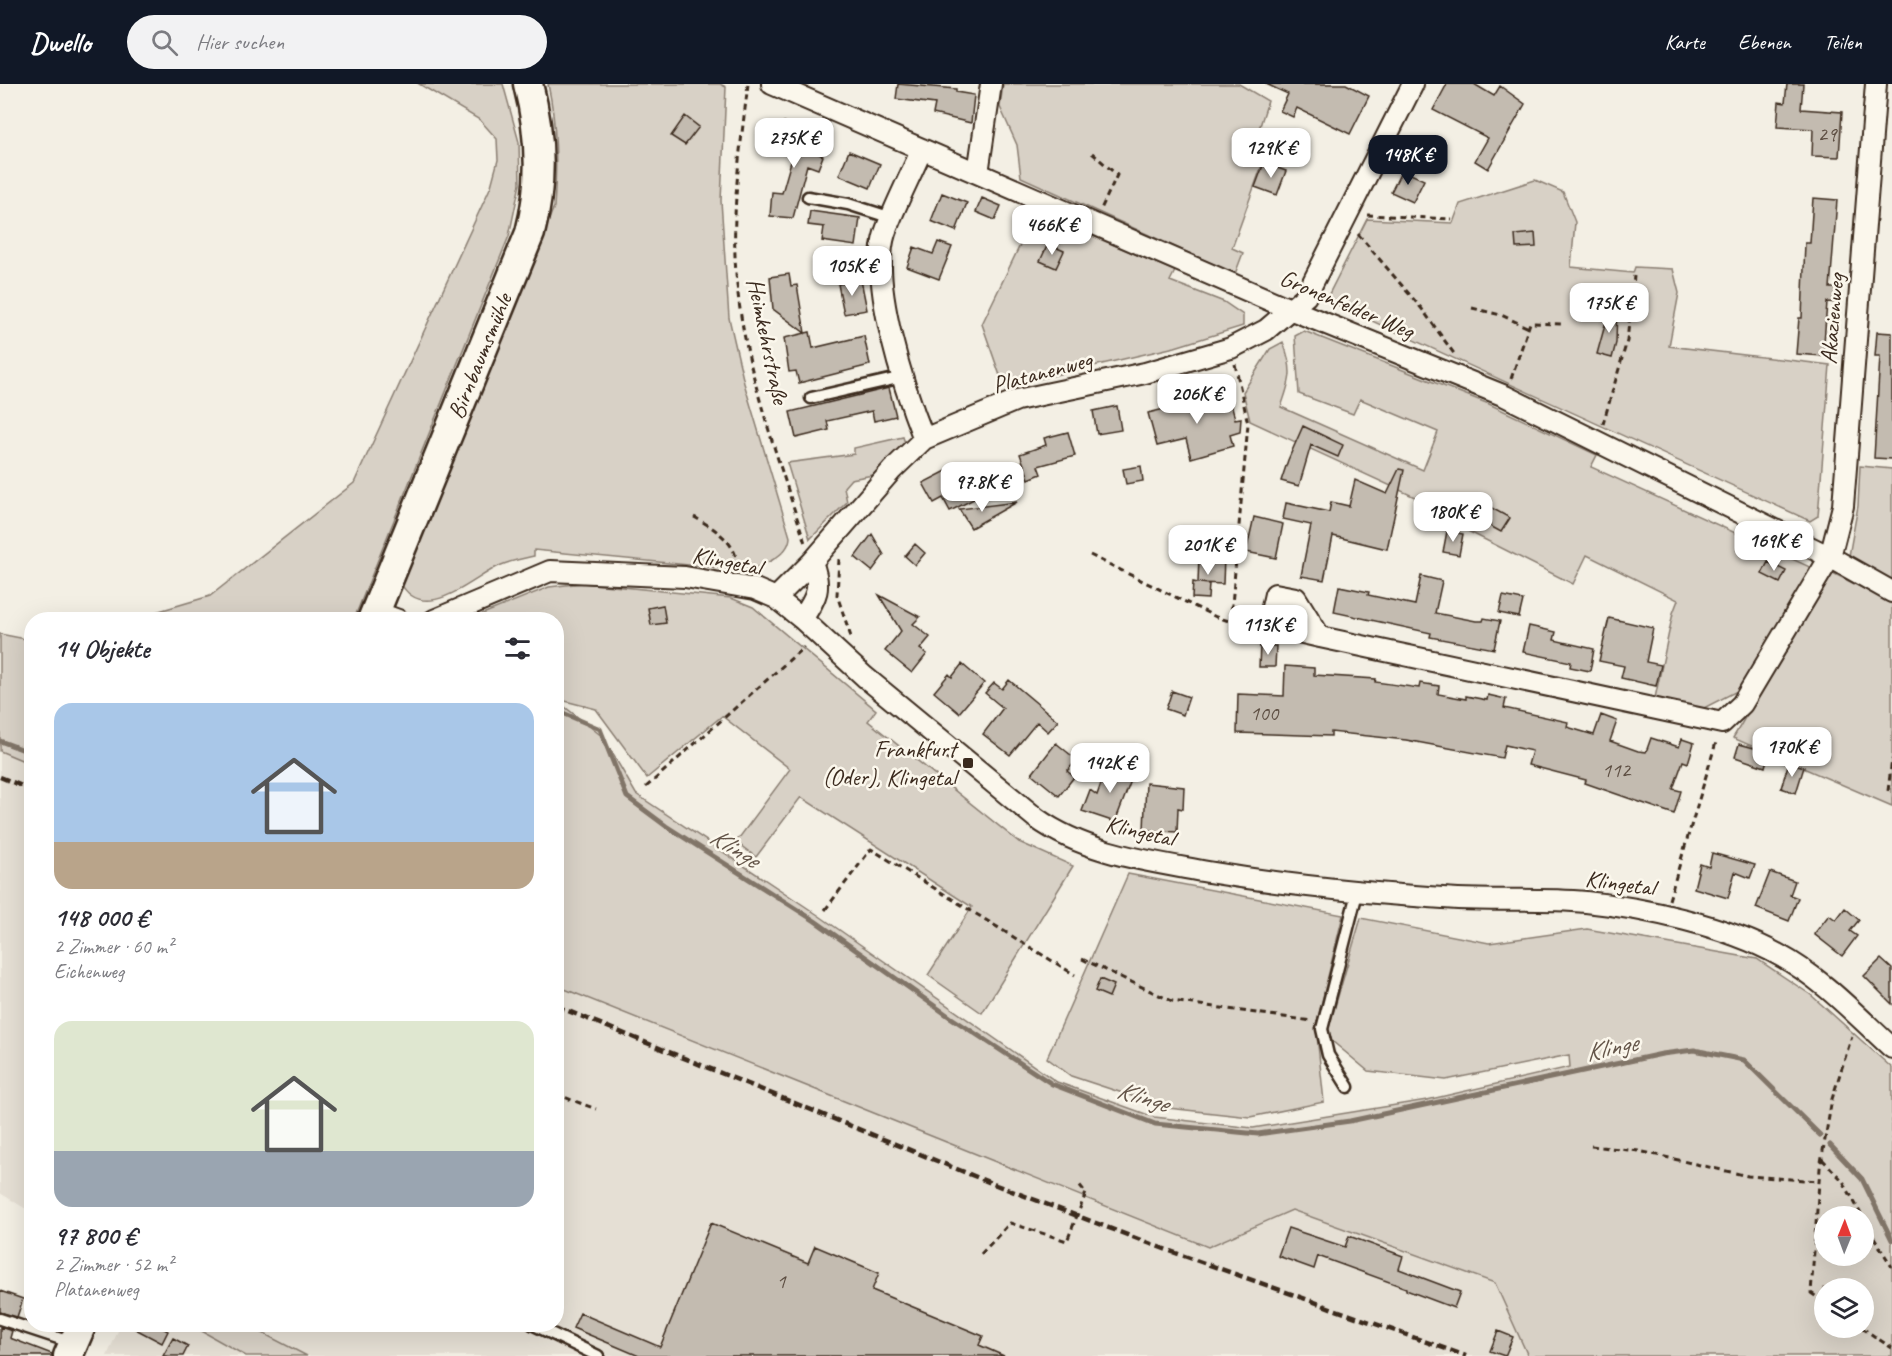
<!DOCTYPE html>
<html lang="de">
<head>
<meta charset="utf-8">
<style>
	:root { --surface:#fff; --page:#f2f2f3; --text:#2b2b33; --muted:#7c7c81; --accent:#111827 }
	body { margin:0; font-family:Caveat,sans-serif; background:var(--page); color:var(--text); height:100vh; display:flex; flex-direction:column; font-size:22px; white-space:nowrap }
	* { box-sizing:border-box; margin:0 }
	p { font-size:20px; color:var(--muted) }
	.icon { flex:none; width:33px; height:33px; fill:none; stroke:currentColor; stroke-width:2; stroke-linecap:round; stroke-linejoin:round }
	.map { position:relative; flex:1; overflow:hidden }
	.details { position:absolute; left:24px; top:528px; width:540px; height:720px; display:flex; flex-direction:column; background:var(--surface); border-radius:24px; box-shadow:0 6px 24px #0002 }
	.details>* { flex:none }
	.needle { width:39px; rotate:1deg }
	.controls { position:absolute; left:1814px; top:1122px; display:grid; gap:12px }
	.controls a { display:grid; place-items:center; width:60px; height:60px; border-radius:50%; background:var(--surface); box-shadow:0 6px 24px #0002; font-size:30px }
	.price { position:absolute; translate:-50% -51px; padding:0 14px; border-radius:12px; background:#fff; color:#222; font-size:20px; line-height:39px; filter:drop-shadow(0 2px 3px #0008) }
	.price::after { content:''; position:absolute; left:50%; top:36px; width:18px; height:14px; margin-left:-9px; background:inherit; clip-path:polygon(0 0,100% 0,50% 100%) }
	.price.current { background:var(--accent); color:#fff }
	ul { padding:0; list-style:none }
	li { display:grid; align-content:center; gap:12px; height:318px; padding:0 30px }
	li span { display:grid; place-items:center; height:186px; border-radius:18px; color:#555 }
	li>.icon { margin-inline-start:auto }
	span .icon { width:108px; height:108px; fill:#fffc; stroke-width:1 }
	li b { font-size:26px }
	h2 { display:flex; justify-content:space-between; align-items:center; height:72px; padding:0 30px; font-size:26px }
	header { display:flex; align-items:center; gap:36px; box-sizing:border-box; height:84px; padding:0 30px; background:var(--accent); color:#fff }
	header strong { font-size:28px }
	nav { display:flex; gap:33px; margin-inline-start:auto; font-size:21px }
	.search { width:420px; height:54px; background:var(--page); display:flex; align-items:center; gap:15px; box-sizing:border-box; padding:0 21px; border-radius:33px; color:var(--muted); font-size:22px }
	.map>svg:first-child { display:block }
</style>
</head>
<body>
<header>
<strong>Dwello</strong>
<div class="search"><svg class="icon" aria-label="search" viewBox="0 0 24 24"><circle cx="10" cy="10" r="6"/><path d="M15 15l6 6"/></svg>Hier suchen</div>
<nav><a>Karte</a><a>Ebenen</a><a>Teilen</a></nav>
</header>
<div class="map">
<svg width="1892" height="1272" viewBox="0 0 1892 1272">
	<rect width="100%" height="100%" fill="#f3efe4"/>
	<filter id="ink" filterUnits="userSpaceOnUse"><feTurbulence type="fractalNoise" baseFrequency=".0167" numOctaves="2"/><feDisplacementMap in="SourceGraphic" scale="12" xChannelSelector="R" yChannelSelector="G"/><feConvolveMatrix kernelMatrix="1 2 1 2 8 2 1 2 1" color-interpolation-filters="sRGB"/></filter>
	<g filter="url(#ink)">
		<path fill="#e5dfd4" d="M0,667L31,680V1128L0,1109Z
			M557,902L1208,1163L1292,1126L1495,1199L1528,1272H307L247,1241L556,1240Z
			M121,1240L191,1241L246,1272H107Z"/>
		<path fill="#d8d1c6" stroke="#8a7e72" stroke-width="1.5" fill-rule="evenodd" d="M419,0H503L519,58L520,100L509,152L354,535H132L210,512L354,399L491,102L498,76L497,55L480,36Z
			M548,0H720L726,3L721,117L729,234L744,299L790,453C789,472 759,485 741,486L534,466V472C522,475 508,477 497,483C469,497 423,541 400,498L554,123C557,81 557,42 548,0Z
			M1003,0H1239L1268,17L1249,76L1262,81L1232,164L1243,169L1235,190L1021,93L1017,61L1000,23Z
			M1535,96L1563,108L1575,138L1571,183L1633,189L1635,183L1673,185L1679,209L1669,262L1830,281L1818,432L1810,437L1326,216L1367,135L1453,139L1460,120Z
			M1036,128L1175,187L1170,197L1224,218L1243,231V242L1175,263L1004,303L982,240Z
			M1304,247L1489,320L1597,371L1591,383L1812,484L1743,604L1702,625L1655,614L1673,529L1678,516L1587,471L1573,500L1442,434L1443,426L1250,337L1243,308L1270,265L1283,258C1294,287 1291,295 1281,323L1423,386L1438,348L1360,315L1353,330L1299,310L1295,252Z
			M903,353L905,359L873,391L851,395L844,403L847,418L810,455L787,379L854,370V364Z
			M1860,382L1892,385V496L1849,472L1858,422Z
			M1831,488L1892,519V722L1733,654Z
			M583,499L731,514L753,523L876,626L868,637L1019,758L1073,782L982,929L928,891L972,823L801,713L756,773L736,758L790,685L722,632L647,694L596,625L557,615L556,536H468L549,503Z
			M0,550L31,556V680L0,667Z
			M556,616L603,653L636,710L818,831L1057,998L1154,1033L1253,1044L1427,1016L1570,983L1569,971L1446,996L1368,987L1332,957L1327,950L1361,834L1489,859L1587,845L1757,875L1811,911L1892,984V1272H1528L1495,1199L1292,1126L1208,1163L557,902ZM1824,1132H1863V1172H1824ZM1824,1204H1863V1244H1824Z
			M1128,790L1343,831L1316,942L1324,1018L1250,1033L1168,1024L1071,992L1047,974Z
			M191,1241H247L307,1272H246Z"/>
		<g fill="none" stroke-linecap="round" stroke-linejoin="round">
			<path stroke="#817468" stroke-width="5" d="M556,626L600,645L627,713L666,742L815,837L950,933L1052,1000L1155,1040L1258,1050L1350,1037L1662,970L1694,966L1744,976L1820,1051
				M0,657L32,669
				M1830,1061L1862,1095L1892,1156"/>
		</g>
		<path fill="#c3bbb0" stroke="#3b2a1e" stroke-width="1.5" d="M898,0L956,5V8L974,11L971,39L933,30L935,20L896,15Z
			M1266,0H1346L1369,12L1350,50L1297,24L1293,33L1280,27L1288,10Z
			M1447,0H1474L1494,12L1500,2L1525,20L1488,85L1475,77L1488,54L1433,26Z
			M1787,0H1803L1801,25L1842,28L1839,73L1812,72L1813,45L1777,43L1779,18L1785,19Z
			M685,32L699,43L685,61L671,52Z
			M784,38L817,52L811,66L823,72L818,85L807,81L793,134L770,132L772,108L782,109L794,67L775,59Z
			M849,67L880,80L870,104L839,91Z
			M1264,79L1286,87L1277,111L1255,103Z
			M1402,86L1424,96L1413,118L1391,108Z
			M942,109L967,119L956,147L931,137Z
			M982,114L1001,122L995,136L976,128Z
			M1813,114L1837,116L1830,204H1840L1839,219L1827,218L1823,272L1796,270L1799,234H1802L1805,159H1810Z
			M810,127L860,134L856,162L822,157L824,143L808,141Z
			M1535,149L1536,163L1516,164L1515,151Z
			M938,158L952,163L939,195L907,183L914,163L933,170Z
			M1048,160L1064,167L1056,184L1040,177Z
			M789,190L791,202L797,201L805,249L773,225L770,193Z
			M861,196L867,226L844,230L838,200Z
			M1611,219L1617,220L1616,259L1612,274L1597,270Z
			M810,248L813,264L864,252L870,281L799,299L796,287L789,288L784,254Z
			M1877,248L1892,249V375L1874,374L1880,272H1875Z
			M889,304L896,332L874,337L872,327L827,337L829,346L796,354L790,328Z
			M1228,309L1235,335L1241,334L1240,348L1230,351L1233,362L1191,374L1186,355L1157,362L1148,329Z
			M1117,322L1121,346L1097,350L1093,327Z
			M1303,342L1343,361L1338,373L1311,361L1299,402L1281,397L1288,376Z
			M1068,348L1075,372L1038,382L1041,390L1029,395L1020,370L1046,361L1044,354Z
			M956,382L974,415L950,427L943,414L934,419L923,399Z
			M1141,382L1143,397L1126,400L1123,385Z
			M1399,385L1404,386L1387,465L1333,452L1324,496L1301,492L1311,441L1283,435L1286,419L1329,428L1331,418L1349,422L1355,396L1387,410Z
			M1477,416L1510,434L1501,448L1470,431Z
			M1017,418L971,444L959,425Z
			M1254,433L1283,440L1276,474L1246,468Z
			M1447,447L1463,450L1459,471L1443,468Z
			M872,450L884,471L872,487L855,473Z
			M915,460L925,469L915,481L905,472Z
			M1199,472L1224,473L1223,500L1200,499L1209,500L1208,515L1192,514L1193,498L1198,499Z
			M1768,478L1786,487L1780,499L1762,490Z
			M1421,492L1442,497L1435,529L1476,537H1483L1484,534L1500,537L1494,565L1430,553L1431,549L1334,528L1339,502L1369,508L1368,511L1415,521Z
			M879,511L920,533L913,540L930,553L920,565L927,570L912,589L885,567L901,547Z
			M1503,512L1523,516L1519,533L1499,529Z
			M663,521L666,539L651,541L648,524Z
			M1609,534L1653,544L1646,578L1661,581L1656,602L1621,594L1624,582L1599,577Z
			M1529,542L1556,548L1554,556L1594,565L1590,587L1570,583L1571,578L1523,568Z
			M1260,562H1276L1275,583H1259Z
			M962,580L984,599L959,629L934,608L949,590L952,593Z
			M1285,582L1314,584V591L1376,595L1375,598L1419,604L1420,599L1439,602L1438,610L1466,615V612L1487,616L1488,611L1506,615L1504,624L1568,638L1567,643L1594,651L1601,631L1617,637L1610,657L1638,667L1646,668L1651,654L1679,663L1682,655L1694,659L1688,679L1683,677L1673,705L1681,707L1674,730L1585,699L1586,696L1528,681L1532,667L1505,661L1502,674L1406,656L1331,648V652L1237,649L1238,610L1284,612Z
			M1009,596L1058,637L1048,648L1037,638L1010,671L983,650L1003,624L985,609L994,599L1002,605Z
			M1172,607L1189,613L1183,631L1166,625Z
			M1056,659L1077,676L1067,687L1074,693L1059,712L1032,690Z
			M1739,660L1769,668L1765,683L1735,673Z
			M1789,678L1804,683L1796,709L1781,704Z
			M1119,680L1135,686L1115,738L1082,727L1090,706L1097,711L1107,683L1116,687Z
			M1146,699L1184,703L1183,725L1178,724L1177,748L1144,746Z
			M1712,769L1755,781L1750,794L1735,788L1728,814L1694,804L1700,780L1709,783Z
			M1770,788L1795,797L1790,811L1798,814L1789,837L1756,824Z
			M1845,824L1859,836L1850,847L1857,852L1842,872L1814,850L1829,831L1836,836Z
			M1881,875L1892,885V920L1864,892Z
			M1100,895L1114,901L1109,913L1095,907Z
			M711,1139L808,1179L815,1162L879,1189L872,1206L983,1252L979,1261L1004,1272H639L573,1244L580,1229L660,1263Z
			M1288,1144L1345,1163L1349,1152L1403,1172L1399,1185L1460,1208L1454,1224L1406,1206V1204L1318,1172L1314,1185L1278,1172Z
			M0,1207L23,1215L17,1233L0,1228Z
			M126,1240H155L168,1247L162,1259Z
			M0,1243L12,1247L10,1254L52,1270V1272H0Z
			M1498,1247L1513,1253L1505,1272L1490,1267Z
			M173,1254L188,1262L183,1272H163Z"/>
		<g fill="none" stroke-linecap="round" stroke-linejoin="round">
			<defs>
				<path id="lane" d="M808,113L848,120L892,134
					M811,314L903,293
					M1348,1003L1328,971L1322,945L1357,809
					M0,1235L73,1259
					M532,1240L598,1272"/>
				<path id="street" d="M772,0L1292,226L1505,312L1830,473L1892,508
					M922,65C910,93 895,121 885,149C869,199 905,307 924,355
					M978,89L991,0
					M776,514L812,478L892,386L924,355L1017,316L1145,289L1231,264L1266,246L1306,212L1413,0
					M376,528L398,536
					M802,535C817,513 822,504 812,478
					M434,536L550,487L685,493L755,505L776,514L802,535L865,593L1036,734C1086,770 1149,777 1208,788C1291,802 1374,810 1458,815C1501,817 1544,814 1586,818C1645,824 1727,842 1779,871C1822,894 1856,931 1892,964
					M1320,553L1268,541L1275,510L1296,514L1320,553L1722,639L1742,620L1830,473L1843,422L1876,0"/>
				<g id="secondary">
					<path id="s1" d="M372,536L530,149C543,99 541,50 528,0"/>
					<path d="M68,1272L82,1240"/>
				</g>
			</defs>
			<use href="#lane" stroke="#3b2a1e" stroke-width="15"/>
			<use href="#street" stroke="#3b2a1e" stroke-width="24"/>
			<use href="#secondary" stroke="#3b2a1e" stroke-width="33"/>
			<path stroke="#3b2a1e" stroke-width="3" stroke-dasharray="6 4.5" stroke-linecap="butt" d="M748,0C740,66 730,134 737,200C745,288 779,375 805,459
				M1092,69L1117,91L1101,125
				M1367,131L1452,135
				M1358,150L1422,225L1455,271
				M1472,224L1501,231L1529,244
				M1235,280L1248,340L1231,532L1252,537
				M1511,295L1530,239L1562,240
				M1603,340L1627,257L1634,192
				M694,433C713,443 741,461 736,485
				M1090,471L1216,533L1229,537L1231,532
				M839,475L837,511L852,556
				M646,703L804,563
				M1888,707L1892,675
				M1669,816L1717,655
				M825,826L871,765L1075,891
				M1082,875L1172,917L1312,937
				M556,1010L596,1025
				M1591,1062L1639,1067L1748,1092L1819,1097
				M1822,1075L1843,1097L1862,1132
				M1863,1135L1892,1183
				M981,1170L1010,1139L1067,1157L1086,1109L1078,1099
				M1824,1218L1811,1209L1820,1084L1832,1015L1852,952
				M1862,1244L1892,1264"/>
			<use href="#lane" stroke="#fbf7ec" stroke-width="10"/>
			<use href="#street" stroke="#fbf7ec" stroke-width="20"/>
			<use href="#secondary" stroke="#fbf7ec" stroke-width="28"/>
			<path stroke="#3b2a1e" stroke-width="4.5" stroke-dasharray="9 4.5" stroke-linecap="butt" d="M0,693L32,706
				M556,922L996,1101L1159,1163L1466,1272"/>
		</g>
	</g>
	<rect fill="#3b2a1e" stroke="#fbf7ec" stroke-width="2" x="962" y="673" width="12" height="12" rx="3"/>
	<g text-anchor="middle" stroke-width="5" stroke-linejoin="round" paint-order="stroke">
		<g font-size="21" fill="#5d4e42">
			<text x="1827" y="57">29</text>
			<text x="1264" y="636">100</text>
			<text x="1616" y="693">112</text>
			<text x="781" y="1204">1</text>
		</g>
		<g font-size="24" fill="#3b2a1e" stroke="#fbf7ec">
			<text transform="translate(1347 220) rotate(23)" y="8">Gronenfelder Weg</text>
			<text transform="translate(1832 235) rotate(-85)" y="8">Akazienweg</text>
			<text transform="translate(768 257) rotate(78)" y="8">Heimkehrstraße</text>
			<text dy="8" stroke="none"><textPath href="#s1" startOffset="285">Birnbaumsmühle</textPath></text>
			<text transform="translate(1042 288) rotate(-15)" y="8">Platanenweg</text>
			<text transform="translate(727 477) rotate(11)" y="8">Klingetal</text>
			<text transform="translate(1140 747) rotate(13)" y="8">Klingetal</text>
			<text transform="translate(1620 799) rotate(8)" y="8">Klingetal</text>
		</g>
		<g font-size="24" fill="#3b2a1e" stroke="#fbf7ec" text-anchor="end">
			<text x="956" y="673">Frankfurt<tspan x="956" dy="28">(Oder), Klingetal</tspan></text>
		</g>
		<g font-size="26" font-style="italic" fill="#645549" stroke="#fbf7ec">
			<text transform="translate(735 763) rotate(32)" y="9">Klinge</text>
			<text transform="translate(1611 963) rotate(-12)" y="9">Klinge</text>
			<text transform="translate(1143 1012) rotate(17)" y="9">Klinge</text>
		</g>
	</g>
</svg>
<div class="controls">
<a><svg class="needle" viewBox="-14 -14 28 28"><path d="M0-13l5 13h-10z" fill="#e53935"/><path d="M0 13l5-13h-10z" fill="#7c7c81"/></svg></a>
<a><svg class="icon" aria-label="layers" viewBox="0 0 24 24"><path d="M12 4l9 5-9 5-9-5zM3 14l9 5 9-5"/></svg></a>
</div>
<b class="price" style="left:794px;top:85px">275K €</b>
<b class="price" style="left:1271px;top:95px">129K €</b>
<b class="price current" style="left:1408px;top:102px">148K €</b>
<b class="price" style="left:1052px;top:172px">466K €</b>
<b class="price" style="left:852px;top:213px">105K €</b>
<b class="price" style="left:1609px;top:250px">175K €</b>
<b class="price" style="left:1197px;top:341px">206K €</b>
<b class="price" style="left:982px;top:429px">97.8K €</b>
<b class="price" style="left:1453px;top:459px">180K €</b>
<b class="price" style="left:1774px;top:488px">169K €</b>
<b class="price" style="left:1208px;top:492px">201K €</b>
<b class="price" style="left:1268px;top:572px">113K €</b>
<b class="price" style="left:1792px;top:694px">170K €</b>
<b class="price" style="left:1110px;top:710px">142K €</b>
<section class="details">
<h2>14 Objekte<svg class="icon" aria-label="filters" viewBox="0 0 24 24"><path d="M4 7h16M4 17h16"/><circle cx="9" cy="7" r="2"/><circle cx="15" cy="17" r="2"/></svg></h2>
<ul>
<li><span style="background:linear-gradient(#a9c7e8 75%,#b9a48a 0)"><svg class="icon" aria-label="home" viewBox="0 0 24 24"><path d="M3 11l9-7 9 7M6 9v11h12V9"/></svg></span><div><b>148 000 €</b><p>2 Zimmer · 60 m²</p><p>Eichenweg</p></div></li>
<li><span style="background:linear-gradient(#dfe7d0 70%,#9aa5b1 0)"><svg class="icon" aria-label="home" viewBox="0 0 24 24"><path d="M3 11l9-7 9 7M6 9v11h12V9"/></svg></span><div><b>97 800 €</b><p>2 Zimmer · 52 m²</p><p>Platanenweg</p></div></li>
</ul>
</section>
</div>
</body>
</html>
